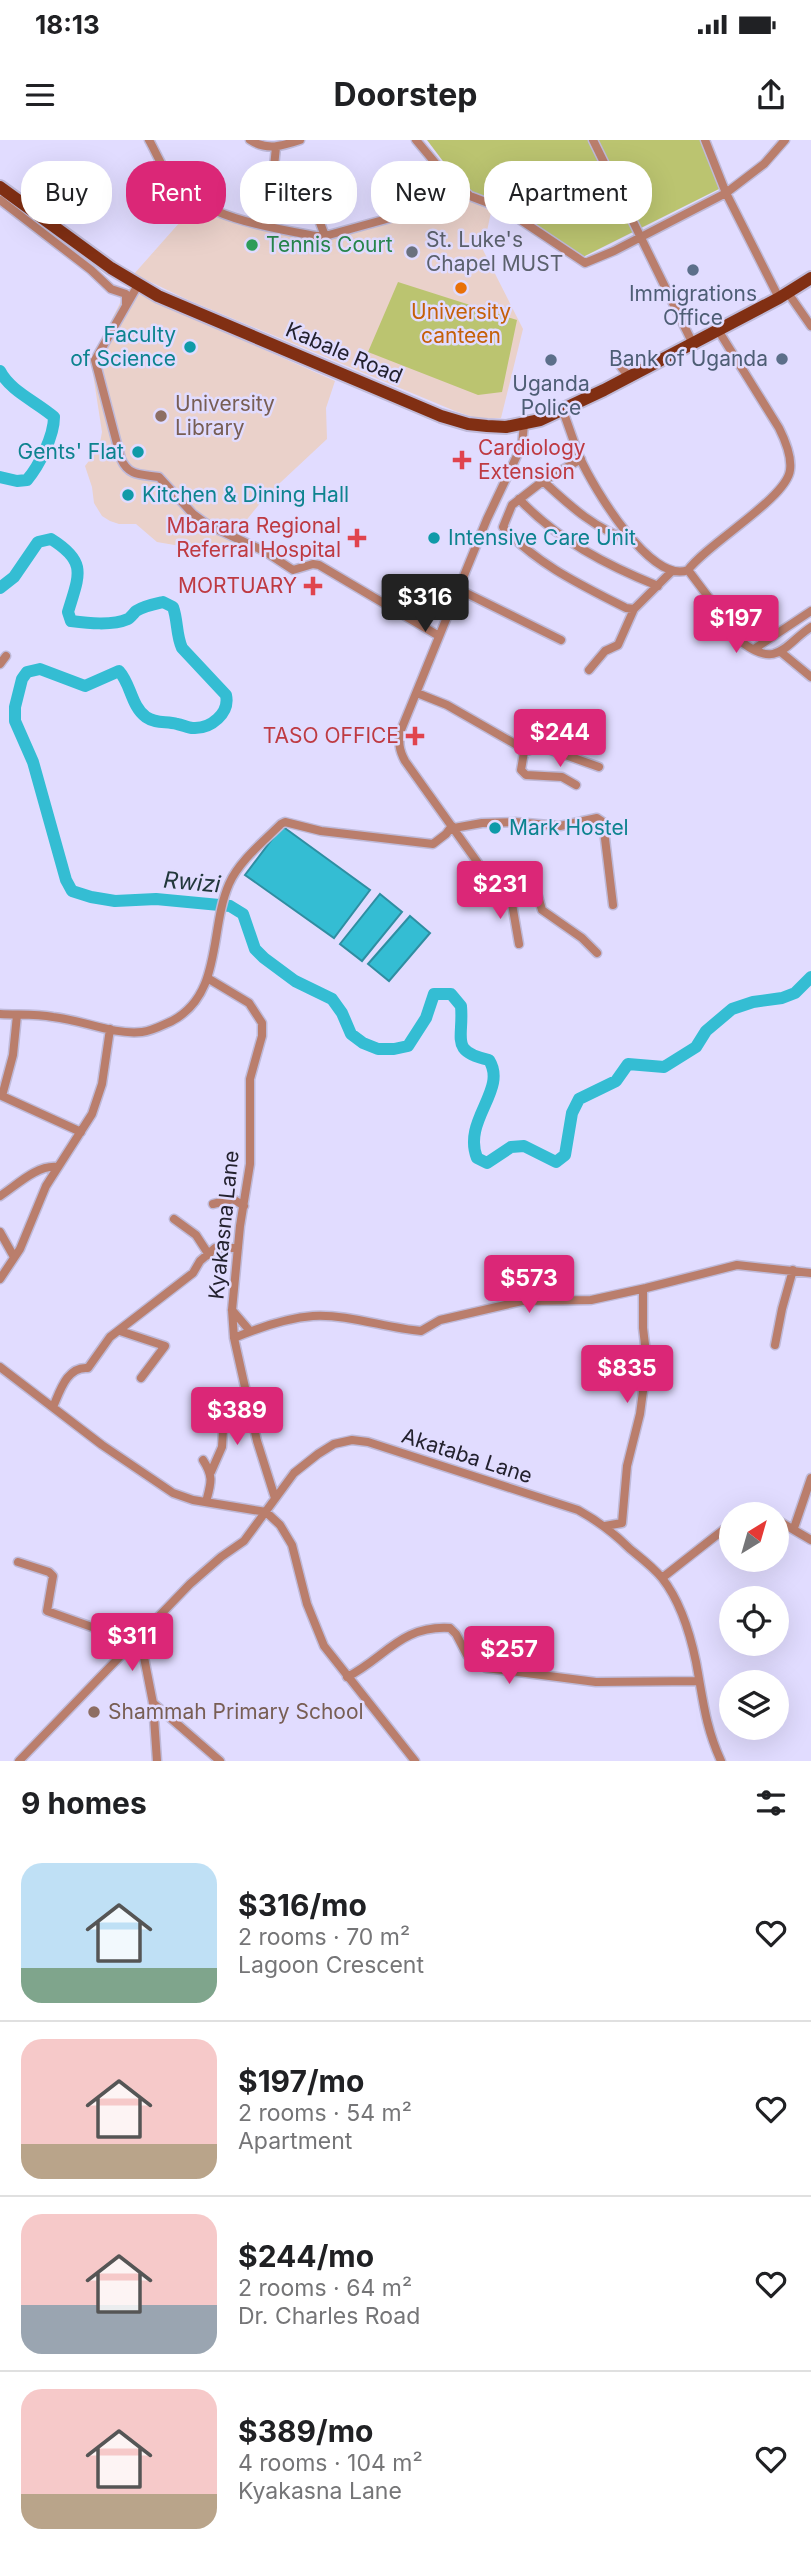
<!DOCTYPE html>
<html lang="en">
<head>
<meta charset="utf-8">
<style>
	:root { --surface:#fff; --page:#f6f6f6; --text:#202124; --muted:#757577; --line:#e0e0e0; --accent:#db2777 }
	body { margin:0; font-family:Inter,sans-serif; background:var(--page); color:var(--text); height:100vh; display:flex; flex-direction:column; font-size:26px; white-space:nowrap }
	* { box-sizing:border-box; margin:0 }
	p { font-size:23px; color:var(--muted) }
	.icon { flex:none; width:38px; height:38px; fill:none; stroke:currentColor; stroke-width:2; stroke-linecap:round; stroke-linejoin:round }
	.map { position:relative; height:1621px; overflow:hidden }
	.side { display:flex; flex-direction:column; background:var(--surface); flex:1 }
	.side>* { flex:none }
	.top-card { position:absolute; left:21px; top:21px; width:770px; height:63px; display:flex; gap:14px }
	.needle { width:46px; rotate:37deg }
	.controls { position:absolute; left:719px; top:1362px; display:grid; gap:14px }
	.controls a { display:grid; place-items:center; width:70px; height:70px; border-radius:50%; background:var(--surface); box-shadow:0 7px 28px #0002; font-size:35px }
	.price { position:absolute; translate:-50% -60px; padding:0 16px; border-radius:7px; background:var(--accent); color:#fff; font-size:23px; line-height:46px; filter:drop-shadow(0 2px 4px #0008) }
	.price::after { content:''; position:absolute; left:50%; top:42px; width:21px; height:16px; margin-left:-10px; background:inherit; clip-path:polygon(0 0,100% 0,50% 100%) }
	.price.active { background:#222; color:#fff }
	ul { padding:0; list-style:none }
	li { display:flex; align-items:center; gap:21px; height:175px; padding:0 21px }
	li+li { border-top:2px solid var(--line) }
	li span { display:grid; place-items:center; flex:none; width:196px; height:140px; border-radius:21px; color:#555 }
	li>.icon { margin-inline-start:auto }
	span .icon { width:84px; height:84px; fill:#fffc; stroke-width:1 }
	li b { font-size:30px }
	h2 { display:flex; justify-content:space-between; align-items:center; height:84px; padding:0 21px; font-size:30px }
	.tag { padding:0 24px; border-radius:28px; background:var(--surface); box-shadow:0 7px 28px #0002; font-size:24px; line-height:63px }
	.tag.active { background:var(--accent); color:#fff }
	.status { display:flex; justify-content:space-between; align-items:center; height:49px; padding:0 35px; background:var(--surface); direction:ltr }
	.status svg { height:19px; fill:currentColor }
	header { display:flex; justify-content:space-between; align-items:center; height:91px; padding:0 21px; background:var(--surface); font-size:32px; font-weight:700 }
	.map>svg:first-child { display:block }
</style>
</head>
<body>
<div class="status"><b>18:13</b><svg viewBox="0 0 49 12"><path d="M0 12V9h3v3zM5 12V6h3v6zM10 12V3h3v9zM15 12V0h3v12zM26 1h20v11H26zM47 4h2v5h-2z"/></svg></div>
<header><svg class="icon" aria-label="menu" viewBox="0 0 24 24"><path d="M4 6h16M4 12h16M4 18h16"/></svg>Doorstep<svg class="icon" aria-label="share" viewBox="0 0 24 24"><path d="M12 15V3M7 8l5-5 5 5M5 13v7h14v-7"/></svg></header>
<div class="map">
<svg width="811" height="1621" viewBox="0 0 811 1621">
	<rect width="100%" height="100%" fill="#e1dcff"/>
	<path fill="#ead1ca" d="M459,60L476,62L491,72L483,110L523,189L501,278L479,279L455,271L186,159L134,134L196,64L305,98Z
		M127,149L335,241L326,268L327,299L266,356L236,393L251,403L245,412L231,407L210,415L192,408L157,402L136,384H119L110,381L102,376L94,363L92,347L85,326L99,308L102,292L91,221Z"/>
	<path fill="#bbc470" d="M427,0H703L723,47L579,119L467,53Z
		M398,142L517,180L502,252L478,255L368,212Z"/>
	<path fill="#34bdd3" stroke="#2f8ea2" stroke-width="2" d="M282,686L370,750L334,798L245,735Z
		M380,754L402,772L362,821L340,804Z
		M410,776L430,793L389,841L368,824Z"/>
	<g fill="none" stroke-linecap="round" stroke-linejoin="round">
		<path stroke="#34bdd3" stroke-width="12" d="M0,231C10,251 37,262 54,277C54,296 39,326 27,340L17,341L0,337
			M0,448L14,437L38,402L51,399C88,422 79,435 68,472L71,481C87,483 112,486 128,479C130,478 134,473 136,471C144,466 154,464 163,462L173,467C178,481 176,495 182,508L226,555C230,573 211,589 193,588C188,588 183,585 177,584C166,581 156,584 146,577C131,566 131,544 119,531L85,546L40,529L27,532L22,539L15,567V581L33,622L66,740L72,751L91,757L115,761L156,759L230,766L243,774L255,809L264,818L295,841L332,859L342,873L351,894L363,903L378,909H394L408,906L426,878L434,854H451L461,866C464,899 449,911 489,920C508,950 462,980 477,1018L487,1023L511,1007L524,1006L556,1022L565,1015L572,973L579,959L616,941L628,924L664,927L696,907L706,891L732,869L753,862L782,858L795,853L811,837"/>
		<defs>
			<path id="street" d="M149,0C157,14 163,31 174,43C205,78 272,88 316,96H325L470,56L504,69L585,123L614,111L726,53L764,24L785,0
				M250,0C267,11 282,6 300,0
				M416,0L442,31L470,56
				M593,0L693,204
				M705,0L726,53L779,158
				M276,7C275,20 269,54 279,63C286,71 302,70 311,71L319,80L325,96
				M0,60L91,130L111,149L126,154V164
				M138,145L95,220L121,319C129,337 142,334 159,337L193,374L208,385L264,411L293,430L313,424L319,425L439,496
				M788,153L811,186
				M618,223L629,237
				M563,271C569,287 574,303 580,318C593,347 651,445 688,430C708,403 787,358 790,330C792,316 785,300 779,288L718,190
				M524,284L522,305L487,379L401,590C398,602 399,610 405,621L483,730C490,737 497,747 506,750C516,753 527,749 537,753L542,770L582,798L597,813
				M581,319L543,341L512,365L503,387C536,424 583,446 626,468L634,469L671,432
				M543,341C570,366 597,391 633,401
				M519,359C558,400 606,425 658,446
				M688,430L743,503C778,529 785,504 811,487
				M458,449L561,500
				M754,509L811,471
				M782,513L811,537
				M0,524L6,516
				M589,530L605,511L618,505L634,469
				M417,553L447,565L522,608L524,612L521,630L526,635L562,637L576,645
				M524,612L540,606L599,627
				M454,688L482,683L515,682L560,686L597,678L603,682L613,765
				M507,750L511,758L519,804
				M209,839L249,863L262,883V896L250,939V1024L240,1086L232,1170L234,1198L257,1301L275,1358
				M0,874C18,875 36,874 53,877C83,880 112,895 142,892C152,891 163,885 172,881C223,854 209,790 229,744C239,721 264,701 281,684L285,682L321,691L433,704L446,694L452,686
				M17,875L13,915L2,956L81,992
				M0,1056C16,1046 36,1025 57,1027
				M213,1064L233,1059L244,1066
				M174,1079L196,1095L209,1115
				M0,1092L14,1117
				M0,1139L20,1109L46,1046L92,974L102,944L110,889
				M232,1170L250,1191
				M120,1191L165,1206L141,1238
				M234,1198C258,1188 286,1178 313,1176C349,1174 385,1188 421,1191L440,1180L522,1161L591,1160L646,1148L737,1125L811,1133
				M775,1205L782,1169L793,1130
				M0,1227L102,1305L173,1353L193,1360L266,1372L280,1385L292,1405L307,1464L324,1506L415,1621
				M53,1267C60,1251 67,1226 88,1228L110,1197L193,1133L200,1121L215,1108H238
				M203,1320C214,1337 211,1343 206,1362
				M211,1332L222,1307L224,1273
				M777,1380L811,1400
				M605,1386L622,1383L627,1326L640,1274L647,1221L643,1188V1149
				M794,1388L811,1338
				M18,1422L49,1432L53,1436L47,1471L134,1502
				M662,1438L732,1383
				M140,1497L153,1563L157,1621
				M347,1537C385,1518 401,1485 450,1488L456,1494L467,1515L486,1528L596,1542L698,1541
				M153,1563L220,1621
				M19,1621L190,1444L221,1417L244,1401L294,1333L318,1314L334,1304L352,1300L368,1302L578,1370C598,1381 614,1393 630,1409C641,1418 653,1427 662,1438C681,1462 690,1493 696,1522C703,1559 705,1586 721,1621"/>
			<path id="primary" d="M0,47L111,128L158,156L441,276L468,284L487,286L506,287L540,280L604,250L779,158L811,138"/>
		</defs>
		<use href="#street" stroke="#bfbad9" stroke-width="11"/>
		<use href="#primary" stroke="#bfbad9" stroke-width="16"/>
		<use href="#street" stroke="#ba7e6c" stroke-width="8"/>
		<use href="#primary" stroke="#812f13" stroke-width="12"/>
	</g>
	<circle fill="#2e9e5b" stroke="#e1dcff" stroke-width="2.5" cx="252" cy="105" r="7"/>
	<circle fill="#6b7280" stroke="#e1dcff" stroke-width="2.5" cx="412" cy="112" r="7"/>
	<g fill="#5c6f8a" stroke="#e1dcff" stroke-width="2.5">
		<circle cx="693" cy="130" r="7"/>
		<circle cx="782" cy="219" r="7"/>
		<circle cx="551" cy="220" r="7"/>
	</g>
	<circle fill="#e8710a" stroke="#e1dcff" stroke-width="2.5" cx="461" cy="148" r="7"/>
	<g fill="#0f9aa8" stroke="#e1dcff" stroke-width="2.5">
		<circle cx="190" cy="207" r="7"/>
		<circle cx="138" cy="312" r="7"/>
		<circle cx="128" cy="355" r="7"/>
		<circle cx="434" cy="398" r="7"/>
		<circle cx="495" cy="688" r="7"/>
	</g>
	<g fill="#8d6e63" stroke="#e1dcff" stroke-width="2.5">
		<circle cx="161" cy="276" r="7"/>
		<circle cx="94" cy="1572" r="7"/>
	</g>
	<g fill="#e0444e" stroke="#e1dcff" stroke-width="2.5">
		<path d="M458.5 309.5h7v7h7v7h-7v7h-7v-7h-7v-7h7z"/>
		<path d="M353.5 387.5h7v7h7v7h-7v7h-7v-7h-7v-7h7z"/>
		<path d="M309.5 435.5h7v7h7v7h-7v7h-7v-7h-7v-7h7z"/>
		<path d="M411.5 585.5h7v7h7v7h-7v7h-7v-7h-7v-7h7z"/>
	</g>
	<g text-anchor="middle" stroke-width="5" stroke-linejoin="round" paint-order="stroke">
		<g font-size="21" fill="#5b616d" stroke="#e1dcff" text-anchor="start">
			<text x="426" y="107">St. Luke's<tspan x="426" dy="24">Chapel MUST</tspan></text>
		</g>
		<g font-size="21" fill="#27864d" stroke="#e1dcff" text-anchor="start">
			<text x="266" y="112">Tennis Court</text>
		</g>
		<g font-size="21" fill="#4e5e75" stroke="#e1dcff">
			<text x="693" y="161">Immigrations<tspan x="693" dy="24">Office</tspan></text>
			<text x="768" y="226" text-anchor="end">Bank of Uganda</text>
			<text x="551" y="251">Uganda<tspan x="551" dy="24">Police</tspan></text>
		</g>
		<g font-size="21" fill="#c56008" stroke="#e1dcff">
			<text x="461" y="179">University<tspan x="461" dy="24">canteen</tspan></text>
		</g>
		<g font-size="21" fill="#0d838f" stroke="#e1dcff" text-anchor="start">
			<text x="176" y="202" text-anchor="end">Faculty<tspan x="176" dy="24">of Science</tspan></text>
			<text x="124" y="319" text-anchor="end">Gents' Flat</text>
			<text x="142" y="362">Kitchen &amp; Dining Hall</text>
			<text x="448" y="405">Intensive Care Unit</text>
			<text x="509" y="695">Mark Hostel</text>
		</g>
		<g font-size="21" fill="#23212e" stroke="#e1dcff">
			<text transform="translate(344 213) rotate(23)" y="7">Kabale Road</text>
			<text transform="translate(224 1085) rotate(-84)" y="7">Kyakasna Lane</text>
			<text transform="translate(467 1316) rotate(18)" y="7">Akataba Lane</text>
		</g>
		<g font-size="21" fill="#785e54" stroke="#e1dcff" text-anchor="start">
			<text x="175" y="271">University<tspan x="175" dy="24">Library</tspan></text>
			<text x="108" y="1579">Shammah Primary School</text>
		</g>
		<g font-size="21" fill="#be3a42" stroke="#e1dcff" text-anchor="end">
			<text x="478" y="315" text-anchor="start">Cardiology<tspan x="478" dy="24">Extension</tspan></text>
			<text x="341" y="393">Mbarara Regional<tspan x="341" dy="24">Referral Hospital</tspan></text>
			<text x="297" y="453">MORTUARY</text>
			<text x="399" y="603">TASO OFFICE</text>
		</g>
		<g font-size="23" font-style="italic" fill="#22383c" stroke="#e1dcff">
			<text transform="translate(192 742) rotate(5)" y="8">Rwizi</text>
		</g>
	</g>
</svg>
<div class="controls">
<a><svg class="needle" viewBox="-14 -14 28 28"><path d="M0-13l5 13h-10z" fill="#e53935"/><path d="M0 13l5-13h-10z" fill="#757577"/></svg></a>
<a><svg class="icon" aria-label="locate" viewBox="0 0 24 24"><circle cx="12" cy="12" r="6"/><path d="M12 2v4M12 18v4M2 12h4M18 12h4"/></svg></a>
<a><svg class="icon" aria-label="layers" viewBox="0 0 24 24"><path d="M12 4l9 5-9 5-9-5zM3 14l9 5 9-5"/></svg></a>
</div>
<b class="price active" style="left:425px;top:494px">$316</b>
<b class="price" style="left:736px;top:515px">$197</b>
<b class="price" style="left:560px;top:629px">$244</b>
<b class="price" style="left:500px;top:781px">$231</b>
<b class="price" style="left:529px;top:1175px">$573</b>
<b class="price" style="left:627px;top:1265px">$835</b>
<b class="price" style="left:237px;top:1307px">$389</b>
<b class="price" style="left:132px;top:1533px">$311</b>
<b class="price" style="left:509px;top:1546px">$257</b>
<div class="top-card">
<a class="tag">Buy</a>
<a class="tag active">Rent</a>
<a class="tag">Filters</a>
<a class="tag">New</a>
<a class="tag">Apartment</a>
</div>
</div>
<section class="side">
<h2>9 homes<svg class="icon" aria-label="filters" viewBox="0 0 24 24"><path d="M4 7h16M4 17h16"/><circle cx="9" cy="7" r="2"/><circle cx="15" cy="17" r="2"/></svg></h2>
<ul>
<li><span style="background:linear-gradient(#bfe0f5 75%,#7fa58c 0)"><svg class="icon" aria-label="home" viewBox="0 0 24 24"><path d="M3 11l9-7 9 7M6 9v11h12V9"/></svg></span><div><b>$316/mo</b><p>2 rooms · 70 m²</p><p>Lagoon Crescent</p></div><svg class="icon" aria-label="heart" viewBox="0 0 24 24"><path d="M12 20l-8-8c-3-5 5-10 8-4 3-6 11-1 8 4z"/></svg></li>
<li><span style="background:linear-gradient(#f6c9c9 75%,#b9a48a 0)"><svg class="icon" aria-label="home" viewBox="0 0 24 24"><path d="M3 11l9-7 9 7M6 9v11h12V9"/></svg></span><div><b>$197/mo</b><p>2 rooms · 54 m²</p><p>Apartment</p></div><svg class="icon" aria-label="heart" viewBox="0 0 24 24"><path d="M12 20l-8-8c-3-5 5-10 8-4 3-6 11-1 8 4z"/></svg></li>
<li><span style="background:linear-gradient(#f6c9c9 65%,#9aa5b1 0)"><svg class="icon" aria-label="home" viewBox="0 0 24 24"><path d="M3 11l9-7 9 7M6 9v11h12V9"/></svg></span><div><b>$244/mo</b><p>2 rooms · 64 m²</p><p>Dr. Charles Road</p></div><svg class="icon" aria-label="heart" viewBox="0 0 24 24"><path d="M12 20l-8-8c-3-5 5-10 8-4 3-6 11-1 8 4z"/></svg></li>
<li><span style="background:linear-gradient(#f6c9c9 75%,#b9a48a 0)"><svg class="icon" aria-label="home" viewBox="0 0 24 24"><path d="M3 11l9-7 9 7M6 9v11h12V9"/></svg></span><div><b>$389/mo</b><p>4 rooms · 104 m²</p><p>Kyakasna Lane</p></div><svg class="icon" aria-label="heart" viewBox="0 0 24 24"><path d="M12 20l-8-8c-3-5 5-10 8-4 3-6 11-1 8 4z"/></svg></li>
</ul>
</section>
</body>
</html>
